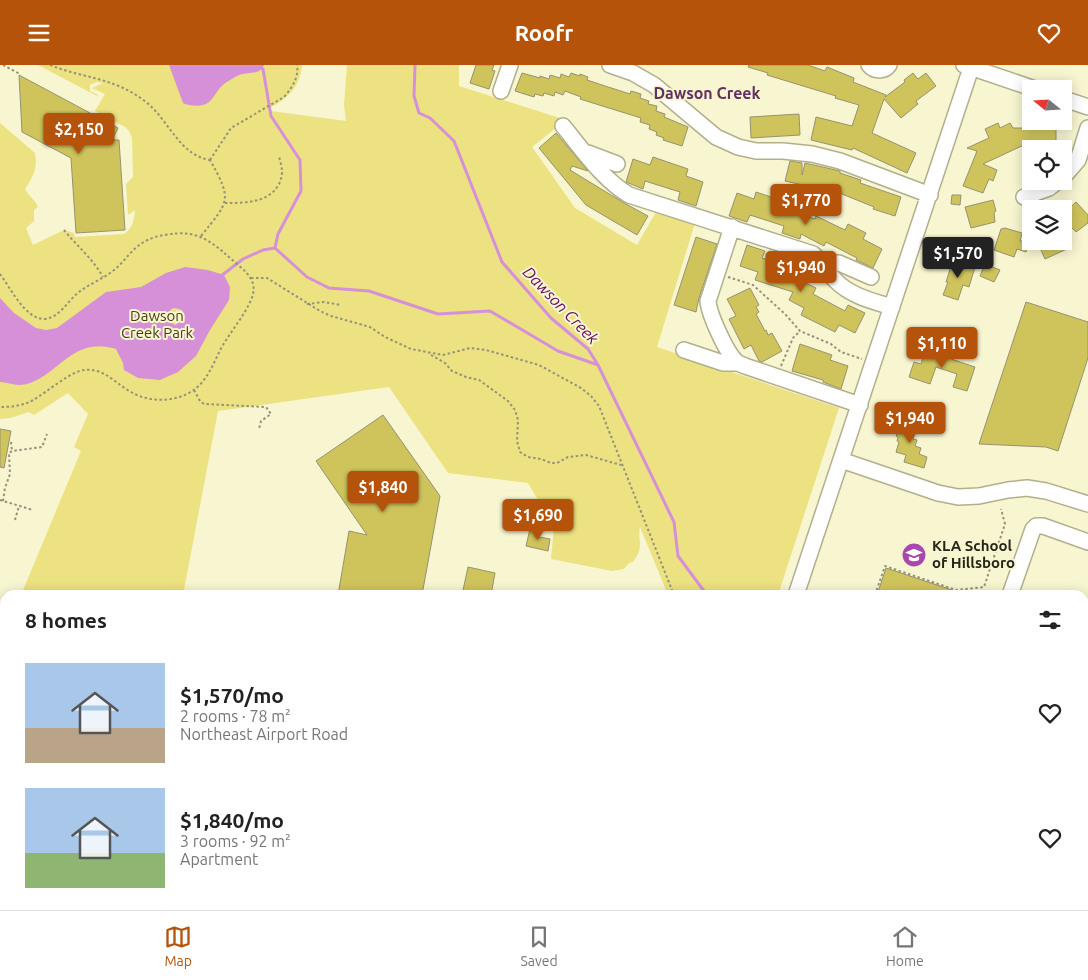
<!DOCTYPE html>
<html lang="en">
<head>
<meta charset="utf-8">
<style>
	:root { --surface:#fff; --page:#f2f2f2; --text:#222; --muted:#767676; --line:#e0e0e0; --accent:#b45309 }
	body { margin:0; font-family:Ubuntu,sans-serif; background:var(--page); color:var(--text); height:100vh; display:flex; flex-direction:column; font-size:19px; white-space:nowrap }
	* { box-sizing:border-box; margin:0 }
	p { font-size:16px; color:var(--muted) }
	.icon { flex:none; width:28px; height:28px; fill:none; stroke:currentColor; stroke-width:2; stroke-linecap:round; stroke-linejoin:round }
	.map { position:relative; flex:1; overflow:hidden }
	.details { position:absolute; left:0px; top:525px; width:1089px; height:320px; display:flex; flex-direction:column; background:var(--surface); border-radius:15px 15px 0 0; box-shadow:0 2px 12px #0003 }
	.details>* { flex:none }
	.needle { width:32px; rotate:288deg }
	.controls { position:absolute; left:1022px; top:15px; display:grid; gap:10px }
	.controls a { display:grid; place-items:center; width:50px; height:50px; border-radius:0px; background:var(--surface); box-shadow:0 2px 12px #0003; font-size:25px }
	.price { position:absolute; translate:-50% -42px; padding:0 11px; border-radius:5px; background:var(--accent); color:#fff; font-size:16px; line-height:32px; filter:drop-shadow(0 1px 2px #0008) }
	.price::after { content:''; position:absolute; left:50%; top:30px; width:15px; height:11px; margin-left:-8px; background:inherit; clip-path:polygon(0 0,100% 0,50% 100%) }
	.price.current { background:#222; color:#fff }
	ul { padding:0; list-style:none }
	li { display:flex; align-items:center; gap:15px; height:125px; padding:0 25px }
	li span { display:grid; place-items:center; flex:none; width:140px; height:100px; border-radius:0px; color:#555 }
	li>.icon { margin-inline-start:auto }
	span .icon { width:60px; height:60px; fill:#fffc; stroke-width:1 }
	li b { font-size:21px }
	h2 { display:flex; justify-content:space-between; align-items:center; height:60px; padding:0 25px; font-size:21px }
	header { display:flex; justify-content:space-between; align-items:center; height:65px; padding:0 25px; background:var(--accent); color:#fff; font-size:22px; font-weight:700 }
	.tabs { display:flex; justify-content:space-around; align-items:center; height:70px; border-top:1px solid var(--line); background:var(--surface); font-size:14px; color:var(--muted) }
	.tabs a { display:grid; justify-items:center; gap:2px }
	.tabs .current { color:var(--accent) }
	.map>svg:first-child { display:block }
</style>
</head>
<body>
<header><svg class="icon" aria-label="menu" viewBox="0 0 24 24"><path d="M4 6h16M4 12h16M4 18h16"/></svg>Roofr<svg class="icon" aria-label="heart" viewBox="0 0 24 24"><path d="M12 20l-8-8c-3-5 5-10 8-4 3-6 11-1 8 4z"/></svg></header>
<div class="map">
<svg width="1088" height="845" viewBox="0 0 1088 845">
	<rect width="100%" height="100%" fill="#f8f5d1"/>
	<path fill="#ece281" d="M38,0H302C300,22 288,33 270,43L271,46L346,56L344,40L347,0H459V21L566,55L532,82L575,143L637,180L656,147L695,158L657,282L839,343L778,530H668L640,462C637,478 645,480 633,497L629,498L624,504L612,506L551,494L554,462L528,418L448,408L389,322L218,346L183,530H21L81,386L74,382L88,349L68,328L34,350L29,347L10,353L0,354V58L35,88C38,103 33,112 25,124C29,132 35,134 38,142L34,145V156L26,163L33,180L64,165L74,168L75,172L124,169C133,162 134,156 135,145L128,150L126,119L133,112L132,73L129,66L125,62L95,46L105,29L92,23L103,18L97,17L90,20V26L98,30L97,31Z
		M0,663L5,666V840H254L258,845H0Z
		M501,840H675L673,845H494Z
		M697,840H946L952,845H695Z"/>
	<path fill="#d690d8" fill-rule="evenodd" d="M169,0H264C260,11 247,6 237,11C233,13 228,16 224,19C217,24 213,36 206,39C199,42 189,41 183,38Z
		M185,202L208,205L224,210L230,222L229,235L210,265L196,291L178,307L160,315L138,313L124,305L123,298L116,284C69,269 56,318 19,320C13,320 6,317 0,317V233L14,248L36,263L46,265L57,263L106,227L141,222L166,208ZM175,243L182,245L184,250L182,256L175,260L169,256L168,251L171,244Z"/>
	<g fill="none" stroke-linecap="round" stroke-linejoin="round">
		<path stroke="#d690d8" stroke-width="3" d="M256,0L263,4L271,51L300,95L301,126L278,169L275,183
			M415,0L414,31L419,48L430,53L454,76L502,197L551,253L588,284L598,300L674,457L678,491L707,530
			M275,183L307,212L329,223L369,226L438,249L490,246L558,286L598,300
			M221,211L243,194L263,185L275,183
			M836,840L837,845"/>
	</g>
	<path fill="#cfc45c" stroke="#959271" d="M476,0H494L492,5L495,6L489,24L470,18Z
		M749,0H808L825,6L827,2L854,13L853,17L886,30L885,32L905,17L904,15L913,8L918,14L926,8L936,21L916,36L918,39L901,53L884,34L872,68L916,88L907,108L853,83L852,85L811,75L816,52L852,61L859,40L835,33L836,31L767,10L768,8L748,2Z
		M522,8L540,13V11L549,14L550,10L560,13L561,9L569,12L571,8L580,11V9L588,12L587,15L605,21L630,29L631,26L641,29L640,33L649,36L648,39L657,41L656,46L665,49L664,52L688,62L682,81L663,75L664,73L656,70L657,67L649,64L650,60L640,57L641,53L580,34L581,32L565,26L563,30L555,27L554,31L544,28L543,31L535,29L534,32L515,26Z
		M19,10L118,63L112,75H119L125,165L76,168L71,93L22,67Z
		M799,49L800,70L751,73L750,52Z
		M998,58L1000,63L1010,58L1013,63H1028L1029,62L1056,63V84H1026V79L983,99L997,105L993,116L989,114L983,128L963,121L977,86L967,83L989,73L985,64Z
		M556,68L588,106L572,101L570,105L624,138L648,151L637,170L586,140L539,83Z
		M653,92L688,104L686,111L703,117L696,141L678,135L680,127L645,116L643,124L626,117L633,94L650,100Z
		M790,96L802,98V110L805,98L840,106V108L861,115L860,118L901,132L895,151L873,144L874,142L842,129L785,116Z
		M756,127L792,139L790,146L815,154L816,151L845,165L848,159L866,168L863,174L882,184L873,203L856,195L857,193L826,177L824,181L801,169L800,174L782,168L784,161L750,150L747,157L729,151L737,128L754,134Z
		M952,130H961L960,140L951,139Z
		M993,135L996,146L994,147L995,157L971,163L965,142Z
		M1076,137L1088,150V158L1076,167L1065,156L1069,152L1065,147Z
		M1005,163L1022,168L1020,176H1030L1026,187L1017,184L1014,192L994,185L1001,164Z
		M696,172L717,179L699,233L696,247L674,240Z
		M1037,176H1063L1067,184L1045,194Z
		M747,180L765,186L762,193L793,203L791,211L816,223L813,229L845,246L848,240L865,248L855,268L839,260L835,267L801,250L804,243L789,235L793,227L755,215L758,207L740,201Z
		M953,195L975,202L969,222L963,220L958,235L943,230L948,217H946Z
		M985,199L1000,205L994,217L980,211Z
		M750,223L759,240L756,242L759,247L756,249L765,266L766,265L768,270L772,268L782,286L762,297L759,296L751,280L744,284L729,254L736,251L727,234Z
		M1026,237L1088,257V293L1058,386L1046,382L979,379Z
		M800,279L832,290L830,295L848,301L841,324L823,317V315L792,306Z
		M926,283L952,292L951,294L975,302L967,326L953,322L957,309L936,302L930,319L909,312L914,297L921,299Z
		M383,350L440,431L422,530H338L349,466L367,470L316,396Z
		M905,352L918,356L913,374L917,375L915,381L921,383L919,389L927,392L924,403L904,397L906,390L896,387L899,377L897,376L898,372L896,371Z
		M0,364L11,366L4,403L0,402Z
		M530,464L540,466L539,472L550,474L548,486L526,481Z
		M468,502L495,508L491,530H462Z
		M886,503L961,528V530H877Z"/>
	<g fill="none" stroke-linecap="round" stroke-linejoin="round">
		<defs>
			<path id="minor" d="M610,0L633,8L654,20L716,72L738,82L756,86H783L812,89L840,96L930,130
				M869,0C874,6 884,7 889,0
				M964,0L1035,24
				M501,26L510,0
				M1064,34L1088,42
				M563,61C582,84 603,115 629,130L813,189C823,197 827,207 836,216C851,231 872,236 892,242
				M588,88L617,99
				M1064,111L1078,95L1088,63
				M1024,132L1049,123L1058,116
				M732,162L708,236C709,249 727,290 738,298C740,299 743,300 745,301L860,340
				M826,203L835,198H839L871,212
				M684,285L723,298H738
				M841,395L938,428L958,432L979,431L1008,425L1027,423L1046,426L1088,439
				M796,530L972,0
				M1010,530L1033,464L1036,461H1043L1088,477
				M1084,576L1088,577
				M1079,840L1088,843
				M687,845L689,840"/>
			<path id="major" d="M0,568L5,571
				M0,595L5,598
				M302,840L307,845
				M329,840L333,845"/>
		</defs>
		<use href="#minor" stroke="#b2af8d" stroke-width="18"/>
		<use href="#major" stroke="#996796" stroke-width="21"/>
		<path stroke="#949279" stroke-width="2" stroke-dasharray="2.5 2.5" stroke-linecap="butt" d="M3,0L20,9
			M50,0C85,14 114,12 146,37C169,55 179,90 210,95
			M210,95L231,63L284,32C292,23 299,12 297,0
			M225,138C245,138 269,138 279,119C281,115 282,111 282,107C282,102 280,96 279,91
			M64,165C77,181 93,194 103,212
			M201,171C229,136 233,136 210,95
			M0,209C10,222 25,254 44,254C60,253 67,236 79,227C89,219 103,214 114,205C123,198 129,188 138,181C145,175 156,171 165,170C200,163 214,179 238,200C250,210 258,219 251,235C244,251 232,265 223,280C216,292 212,305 203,316C187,337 153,340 131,327C115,318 104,303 85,305C72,305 46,328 33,335C23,341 11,342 0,342
			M728,212L753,220L785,249L800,266L831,279L841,287L862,294
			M251,213H267L320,246L331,251L370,262L385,272L411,284L443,290L470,283L486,285L539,300L581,323L591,331L599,341L674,530
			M307,239L324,237L341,240
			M431,290L445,298L452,306L466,312L479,315L508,336L515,345L518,355L517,376L520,387L528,392L541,394L551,398H557L568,392L586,390L621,400
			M781,301L793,273L800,266
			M194,325L200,336L204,339L266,342L271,349L261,356L259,364
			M11,377L12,386
			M0,435L33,445
			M3,436L5,423L10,409L9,388L12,386L42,382L47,369
			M15,455L19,441
			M875,530L885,501L956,525L984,522L1005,459L1001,444
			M0,613L5,616
			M349,840L353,845
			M981,840L986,845"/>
		<use href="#minor" stroke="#fff" stroke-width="15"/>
		<use href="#major" stroke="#e7b9e9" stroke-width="19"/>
	</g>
	<defs>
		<symbol id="school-disc" viewBox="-11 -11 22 22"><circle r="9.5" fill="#aa47ae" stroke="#f8f5d1"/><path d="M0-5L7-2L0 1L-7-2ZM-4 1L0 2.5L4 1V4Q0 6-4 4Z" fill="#fff"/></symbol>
	</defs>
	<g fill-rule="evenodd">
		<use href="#school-disc" x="900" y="476" width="28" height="28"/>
	</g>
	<g text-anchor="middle" stroke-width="4" stroke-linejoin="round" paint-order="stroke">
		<g font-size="15" fill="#433e11" stroke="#f8f5d1">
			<text x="157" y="256">Dawson<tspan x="157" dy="17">Creek Park</tspan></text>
		</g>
		<g font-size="15" font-weight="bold" fill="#262518" stroke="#f8f5d1" text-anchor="start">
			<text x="932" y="486">KLA School<tspan x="932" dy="17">of Hillsboro</tspan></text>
		</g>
		<g font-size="16" font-weight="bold" fill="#623164" stroke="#f8f5d1">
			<text x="707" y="34">Dawson Creek</text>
		</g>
		<g font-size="16" font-style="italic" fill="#620966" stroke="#f8f5d1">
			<text transform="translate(561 240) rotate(46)" y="6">Dawson Creek</text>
		</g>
	</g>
</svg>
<div class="controls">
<a><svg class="needle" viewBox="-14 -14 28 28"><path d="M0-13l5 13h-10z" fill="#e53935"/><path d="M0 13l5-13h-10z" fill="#767676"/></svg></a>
<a><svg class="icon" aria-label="locate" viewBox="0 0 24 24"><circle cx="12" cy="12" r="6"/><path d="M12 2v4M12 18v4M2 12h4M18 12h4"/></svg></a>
<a><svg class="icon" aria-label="layers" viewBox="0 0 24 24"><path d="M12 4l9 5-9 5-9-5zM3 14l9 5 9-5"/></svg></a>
</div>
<b class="price" style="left:79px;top:90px">$2,150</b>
<b class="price" style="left:806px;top:161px">$1,770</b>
<b class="price current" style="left:958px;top:214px">$1,570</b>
<b class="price" style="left:801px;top:228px">$1,940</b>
<b class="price" style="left:942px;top:304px">$1,110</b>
<b class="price" style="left:910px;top:379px">$1,940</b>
<b class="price" style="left:383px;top:448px">$1,840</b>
<b class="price" style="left:538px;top:476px">$1,690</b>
<section class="details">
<h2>8 homes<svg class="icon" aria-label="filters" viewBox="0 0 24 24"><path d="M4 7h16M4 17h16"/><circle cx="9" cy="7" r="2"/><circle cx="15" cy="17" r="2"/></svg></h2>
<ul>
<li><span style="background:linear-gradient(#a9c7e8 65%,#b9a48a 0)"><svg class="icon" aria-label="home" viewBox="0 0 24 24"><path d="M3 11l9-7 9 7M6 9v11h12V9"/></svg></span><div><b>$1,570/mo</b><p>2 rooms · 78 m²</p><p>Northeast Airport Road</p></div><svg class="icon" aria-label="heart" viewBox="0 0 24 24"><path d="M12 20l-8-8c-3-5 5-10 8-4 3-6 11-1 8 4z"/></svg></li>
<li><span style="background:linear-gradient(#a9c7e8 65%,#8fb573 0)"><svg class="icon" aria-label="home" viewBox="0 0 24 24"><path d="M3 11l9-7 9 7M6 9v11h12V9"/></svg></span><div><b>$1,840/mo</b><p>3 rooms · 92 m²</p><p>Apartment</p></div><svg class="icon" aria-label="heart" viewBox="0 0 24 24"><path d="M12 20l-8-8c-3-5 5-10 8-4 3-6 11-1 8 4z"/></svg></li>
</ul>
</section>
</div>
<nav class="tabs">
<a class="current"><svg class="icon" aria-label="map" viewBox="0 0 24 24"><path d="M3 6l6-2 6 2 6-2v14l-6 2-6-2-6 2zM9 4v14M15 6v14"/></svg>Map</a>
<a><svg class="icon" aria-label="saved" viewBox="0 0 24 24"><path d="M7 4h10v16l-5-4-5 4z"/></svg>Saved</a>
<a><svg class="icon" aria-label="home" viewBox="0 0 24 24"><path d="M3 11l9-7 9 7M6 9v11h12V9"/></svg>Home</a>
</nav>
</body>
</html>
